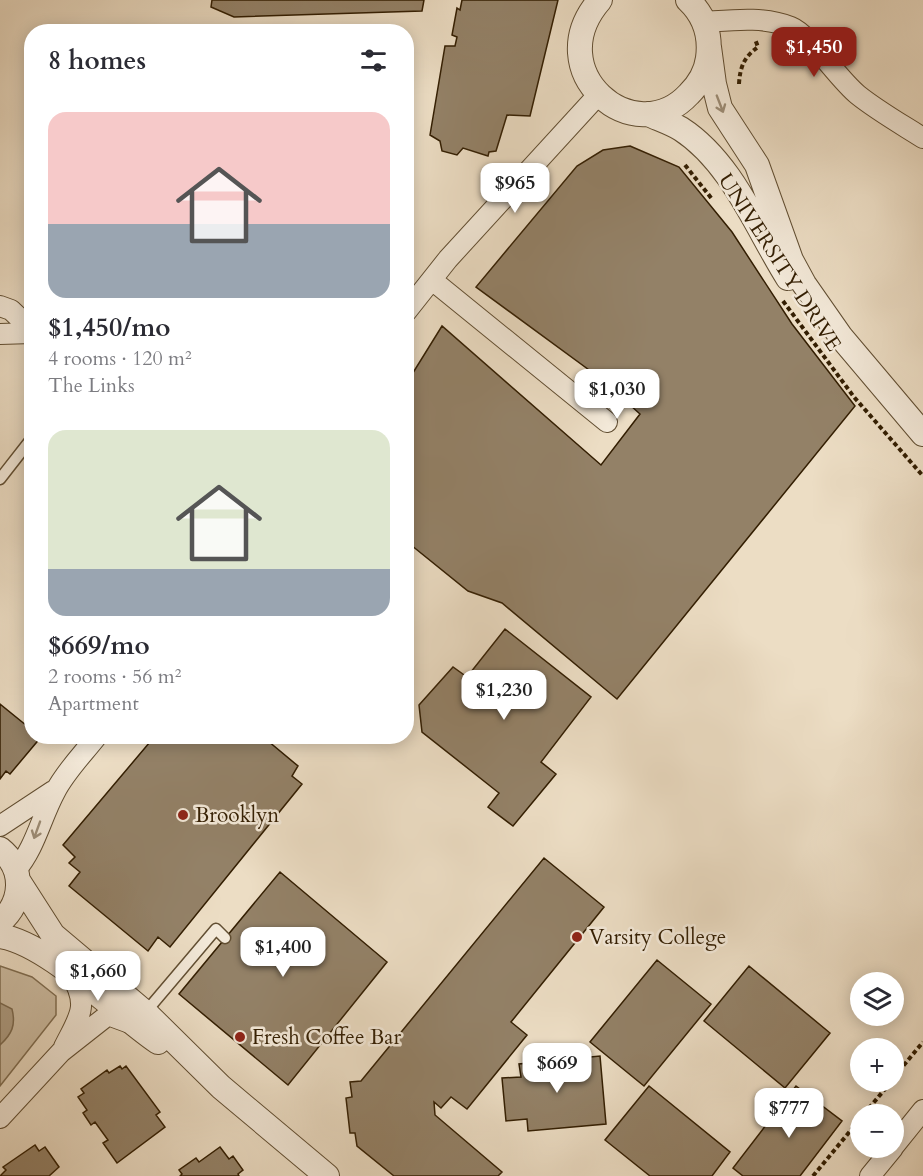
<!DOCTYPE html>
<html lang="en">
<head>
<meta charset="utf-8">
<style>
	:root { --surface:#fff; --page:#f2f2f3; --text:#2b2b33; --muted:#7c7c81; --accent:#8f2418 }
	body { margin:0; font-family:Cardo,serif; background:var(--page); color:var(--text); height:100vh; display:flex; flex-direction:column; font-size:22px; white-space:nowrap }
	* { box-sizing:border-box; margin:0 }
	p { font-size:20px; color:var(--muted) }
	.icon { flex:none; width:33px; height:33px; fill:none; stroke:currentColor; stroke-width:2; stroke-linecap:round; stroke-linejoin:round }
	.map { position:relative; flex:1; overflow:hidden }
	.details { position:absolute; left:24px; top:24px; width:390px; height:720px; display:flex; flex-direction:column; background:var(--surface); border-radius:24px; box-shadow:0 3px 15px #0003 }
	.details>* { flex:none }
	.controls { position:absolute; left:850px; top:972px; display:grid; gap:12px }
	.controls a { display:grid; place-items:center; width:54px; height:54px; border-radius:50%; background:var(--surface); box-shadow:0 3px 15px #0003; font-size:30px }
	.price { position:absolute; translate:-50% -51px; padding:0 14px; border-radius:12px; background:#fff; color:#222; font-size:20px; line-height:39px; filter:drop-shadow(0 2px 3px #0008) }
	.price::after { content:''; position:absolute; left:50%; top:36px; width:18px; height:14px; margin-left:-9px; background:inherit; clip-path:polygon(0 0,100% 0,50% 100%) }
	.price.active { background:var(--accent); color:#fff }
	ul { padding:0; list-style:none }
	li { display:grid; align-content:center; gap:12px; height:318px; padding:0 24px }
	li span { display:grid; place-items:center; height:186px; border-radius:18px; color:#555 }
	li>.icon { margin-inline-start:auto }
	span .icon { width:108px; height:108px; fill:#fffc; stroke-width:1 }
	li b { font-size:26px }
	h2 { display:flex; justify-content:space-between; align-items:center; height:72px; padding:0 24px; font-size:26px }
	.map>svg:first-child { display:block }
</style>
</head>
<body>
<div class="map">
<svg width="923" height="1176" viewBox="0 0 923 1176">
	<rect width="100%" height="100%" fill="#ecddc4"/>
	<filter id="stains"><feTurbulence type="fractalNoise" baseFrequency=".00333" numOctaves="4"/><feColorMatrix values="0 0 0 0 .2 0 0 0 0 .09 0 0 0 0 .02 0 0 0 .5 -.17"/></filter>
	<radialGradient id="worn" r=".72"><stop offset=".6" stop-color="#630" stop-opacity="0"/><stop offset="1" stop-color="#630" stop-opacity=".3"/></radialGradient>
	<path fill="#cdbda3" stroke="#806e52" stroke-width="1.5" d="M0,966L32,977L56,996V1015L0,1086Z"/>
	<path fill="#ad9c82" stroke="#7c6a4f" stroke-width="1.5" d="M0,1003L12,1009C16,1025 12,1034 0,1045Z"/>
	<path fill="#938167" stroke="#331e02" stroke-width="1.5" d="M212,0H424L422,11L234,17L211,7Z
		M462,0H558L530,116L507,115L496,151L489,152L488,156L463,148L457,155L442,151L440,141L430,135L445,46H455L457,37L452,35L457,8L460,10Z
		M630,146L679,167L732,232L792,324L855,406L617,699L502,603L468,591L406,541V384L442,326L601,465L640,414L600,378L476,287L577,166L603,150Z
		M505,629L591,697L541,762L556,774L513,826L488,807L499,793L422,732L419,705L453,667L467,677Z
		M0,704L32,730V736L41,737L10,774L6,771L0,779Z
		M155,736H262L298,766L292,776L302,784L170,947L158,937L148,951L69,886L80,872L69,863L75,857L63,845Z
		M544,858L604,907L511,1022L527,1035L467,1109L451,1097L441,1108L434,1102L435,1115L502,1172L498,1176H394L357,1146L355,1133H350L346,1098L352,1097L350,1082L361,1081Z
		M280,872L387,962L288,1085L179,994Z
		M657,960L711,1004L644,1086L590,1042Z
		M749,966L830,1033L785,1088L704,1021Z
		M600,1056L606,1124L528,1131L527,1119L506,1121L502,1078L521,1077L519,1064Z
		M120,1066L122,1069L126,1066L160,1112L156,1115L165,1127L117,1163L103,1143L108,1140L95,1122L91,1125L83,1113L87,1110L78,1097L84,1093L81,1089L107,1070L109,1073Z
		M649,1086L730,1152L712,1176H650L605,1140Z
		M796,1086L842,1121L800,1176H743L733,1168Z
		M35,1145L39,1151L45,1147L59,1167L49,1176H0L6,1170L3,1167Z
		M220,1147L229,1159L233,1156L243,1170L238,1174L239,1176H180L182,1174L179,1170L196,1158L199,1162Z"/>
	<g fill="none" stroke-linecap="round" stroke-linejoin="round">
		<defs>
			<path id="service" d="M0,479L32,438
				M144,1014L216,929L225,938"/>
			<path id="minor" d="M704,22C733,20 763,16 791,27C809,34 838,79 858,95C878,111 901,124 923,138
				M432,280L607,422
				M0,306L11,310L32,330
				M406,312L448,259L598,95
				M0,334L32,333
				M0,826L53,791
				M16,870C35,848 41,818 55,792C65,772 83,754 97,736
				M64,1047C79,1017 90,1006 71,975
				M0,1118L61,1052L108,1015L127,1022
				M894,1146L923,1110
				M870,1176L893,1148"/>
			<path id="tertiary" d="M600,0C538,71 634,153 689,94C699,84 706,73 708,58C711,36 705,16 688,0
				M709,47L714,84L720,108L757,165L791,260L804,284L841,337L923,434
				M648,114C659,119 671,123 681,129C732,162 757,229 788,278
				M0,849C25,869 23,902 0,922
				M19,882L53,935L149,1016L221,1087L327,1176
				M0,936C48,943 115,1013 158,1042"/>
		</defs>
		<use href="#service" stroke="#614e32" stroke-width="13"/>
		<use href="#minor" stroke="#614e32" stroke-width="22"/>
		<use href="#tertiary" stroke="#614e32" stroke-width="26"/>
		<path stroke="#331e02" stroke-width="4" stroke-dasharray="4.5 3" stroke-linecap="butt" d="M739,84C740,67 744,57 758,47L755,39
			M685,165L712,199
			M783,301L854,397L923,476
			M894,1077L923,1042
			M864,1114L891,1082
			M813,1176L861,1118"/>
		<use href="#service" stroke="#f3e9d9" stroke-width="10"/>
		<use href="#minor" stroke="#f3e9d9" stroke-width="20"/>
		<use href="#tertiary" stroke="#f3e9d9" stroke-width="24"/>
	</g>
	<defs><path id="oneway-shaft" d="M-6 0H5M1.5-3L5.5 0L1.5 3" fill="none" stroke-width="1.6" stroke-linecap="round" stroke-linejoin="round" transform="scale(1.5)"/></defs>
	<g stroke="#9d8e78">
		<use href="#oneway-shaft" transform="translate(720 104) rotate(69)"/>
		<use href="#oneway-shaft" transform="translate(37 830) rotate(110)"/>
	</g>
	<g fill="#8f2418" stroke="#f3e9d9" stroke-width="2">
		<circle cx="183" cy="815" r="6"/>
		<circle cx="577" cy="937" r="6"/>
		<circle cx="240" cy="1037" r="6"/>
	</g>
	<g text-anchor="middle" stroke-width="5" stroke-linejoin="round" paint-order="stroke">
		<g font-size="21" fill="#331e02" stroke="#f3e9d9">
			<text transform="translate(780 262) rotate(57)" y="7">UNIVERSITY DRIVE</text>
		</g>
		<g font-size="21" fill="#331e02" stroke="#f3e9d9" text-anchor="start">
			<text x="195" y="822">Brooklyn</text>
			<text x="589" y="944">Varsity College</text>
			<text x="252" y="1044">Fresh Coffee Bar</text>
		</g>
	</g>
	<rect width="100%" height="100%" filter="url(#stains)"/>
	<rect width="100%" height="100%" fill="url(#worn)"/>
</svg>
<div class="controls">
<a><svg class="icon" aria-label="layers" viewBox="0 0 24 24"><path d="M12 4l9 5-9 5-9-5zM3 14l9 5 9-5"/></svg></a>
<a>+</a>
<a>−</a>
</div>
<b class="price active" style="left:814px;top:78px">$1,450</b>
<b class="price" style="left:515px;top:214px">$965</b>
<b class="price" style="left:617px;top:420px">$1,030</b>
<b class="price" style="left:504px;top:721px">$1,230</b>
<b class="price" style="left:283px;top:978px">$1,400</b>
<b class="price" style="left:98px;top:1002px">$1,660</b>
<b class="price" style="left:557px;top:1094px">$669</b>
<b class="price" style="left:789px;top:1139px">$777</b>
<section class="details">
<h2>8 homes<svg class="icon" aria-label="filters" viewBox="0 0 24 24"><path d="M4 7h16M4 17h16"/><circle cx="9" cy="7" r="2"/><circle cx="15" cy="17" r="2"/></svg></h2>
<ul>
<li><span style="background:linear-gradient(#f6c9c9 60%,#9aa5b1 0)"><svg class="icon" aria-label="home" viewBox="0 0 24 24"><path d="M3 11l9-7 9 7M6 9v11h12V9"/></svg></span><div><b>$1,450/mo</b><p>4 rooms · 120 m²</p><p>The Links</p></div></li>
<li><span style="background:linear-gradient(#dfe7d0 75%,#9aa5b1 0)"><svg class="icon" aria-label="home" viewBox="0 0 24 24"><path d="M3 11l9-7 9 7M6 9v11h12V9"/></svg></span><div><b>$669/mo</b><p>2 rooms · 56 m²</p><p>Apartment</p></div></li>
</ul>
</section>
</div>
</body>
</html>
